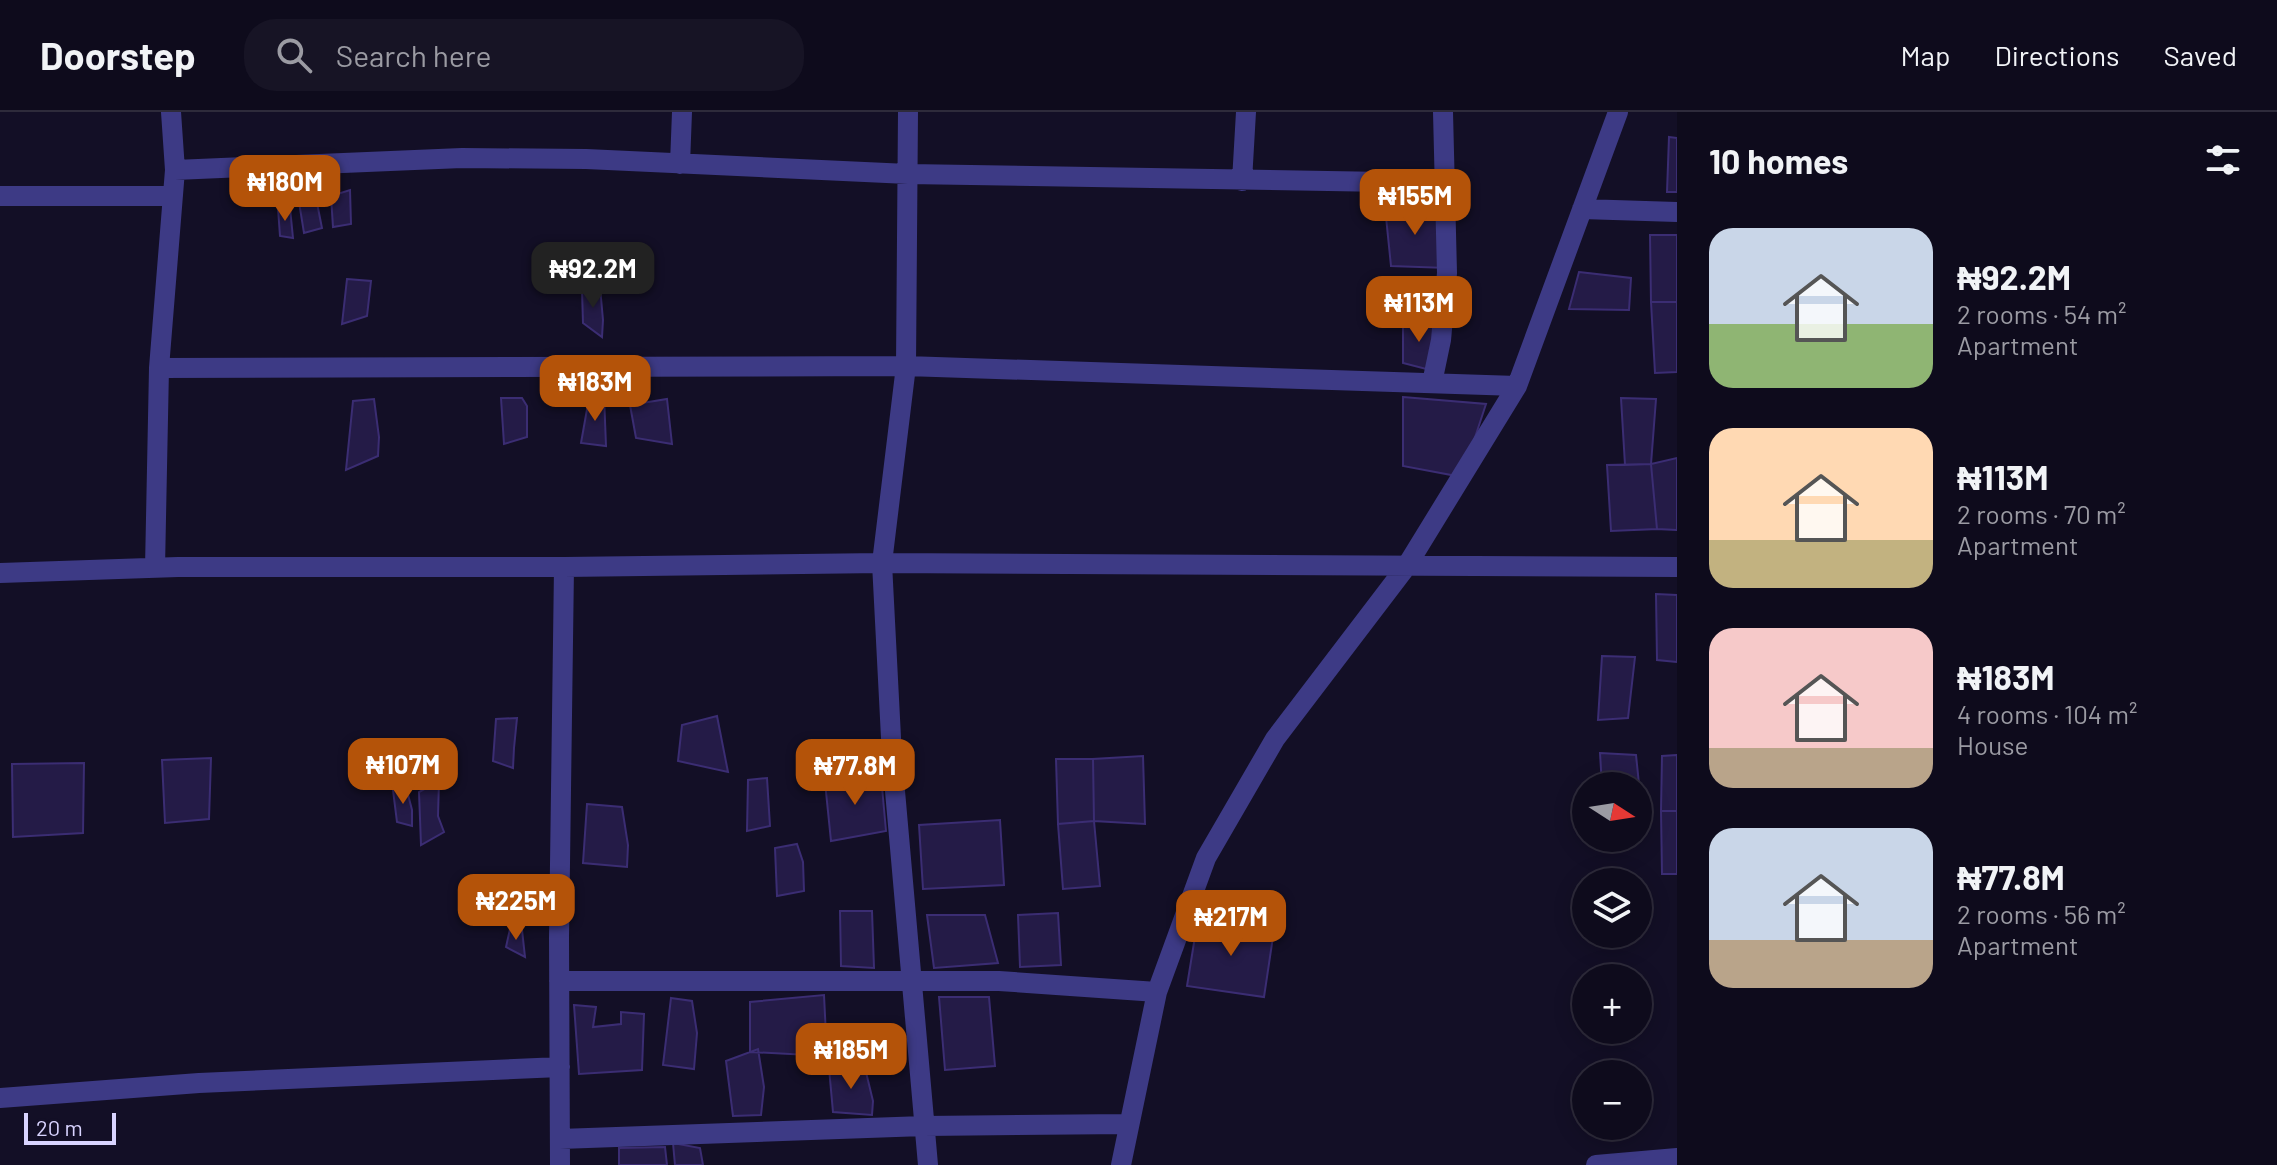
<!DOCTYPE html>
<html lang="en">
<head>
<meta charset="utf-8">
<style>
	:root { --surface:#0e0b1c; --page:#171425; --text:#f1f3f6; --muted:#9b9ba3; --line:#2e2b3b; --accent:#b45309 }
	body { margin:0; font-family:Barlow,sans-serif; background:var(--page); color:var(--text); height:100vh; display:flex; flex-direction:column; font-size:30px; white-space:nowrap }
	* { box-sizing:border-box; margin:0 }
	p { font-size:26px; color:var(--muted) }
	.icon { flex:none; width:44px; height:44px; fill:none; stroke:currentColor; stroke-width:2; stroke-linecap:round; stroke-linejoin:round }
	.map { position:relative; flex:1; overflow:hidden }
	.sheet { display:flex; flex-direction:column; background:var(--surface); width:600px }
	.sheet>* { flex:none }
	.needle { width:52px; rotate:102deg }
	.controls { position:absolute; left:1572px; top:660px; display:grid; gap:16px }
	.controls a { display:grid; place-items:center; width:80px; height:80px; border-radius:50%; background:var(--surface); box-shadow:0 4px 20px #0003,0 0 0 2px var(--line); font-size:40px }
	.scale { position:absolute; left:24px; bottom:20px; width:92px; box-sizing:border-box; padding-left:8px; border:4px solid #d9d4ff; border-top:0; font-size:22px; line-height:28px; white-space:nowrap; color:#d9d4ff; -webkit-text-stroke:6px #130f26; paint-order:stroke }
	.price { position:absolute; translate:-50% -68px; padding:0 18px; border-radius:16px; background:var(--accent); color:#fff; font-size:26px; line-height:52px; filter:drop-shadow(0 2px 4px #0008) }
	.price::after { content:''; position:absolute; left:50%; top:48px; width:24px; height:18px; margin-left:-12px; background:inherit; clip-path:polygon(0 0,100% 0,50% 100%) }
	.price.active { background:#222; color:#fff }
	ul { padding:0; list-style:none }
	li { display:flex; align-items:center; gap:24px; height:200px; padding:0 32px }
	li span { display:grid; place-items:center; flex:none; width:224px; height:160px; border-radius:24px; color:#555 }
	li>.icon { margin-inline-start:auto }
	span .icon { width:96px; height:96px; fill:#fffc; stroke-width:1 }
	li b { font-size:34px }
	h2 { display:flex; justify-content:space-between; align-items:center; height:96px; padding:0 32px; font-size:34px }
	header { display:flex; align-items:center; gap:48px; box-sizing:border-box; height:112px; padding:0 40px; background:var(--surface); border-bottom:2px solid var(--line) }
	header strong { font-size:38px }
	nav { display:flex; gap:44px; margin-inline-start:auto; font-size:28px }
	.search { width:560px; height:72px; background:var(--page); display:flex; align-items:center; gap:20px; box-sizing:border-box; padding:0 28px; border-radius:32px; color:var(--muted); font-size:30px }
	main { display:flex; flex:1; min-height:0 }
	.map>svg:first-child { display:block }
</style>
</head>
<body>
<header>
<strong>Doorstep</strong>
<div class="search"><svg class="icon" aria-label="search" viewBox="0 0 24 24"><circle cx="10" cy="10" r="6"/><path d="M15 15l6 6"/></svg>Search here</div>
<nav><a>Map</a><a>Directions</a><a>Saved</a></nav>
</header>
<main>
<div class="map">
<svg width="1677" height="1053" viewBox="0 0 1677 1053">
	<rect width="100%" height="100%" fill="#130f26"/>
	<path fill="#241b47" stroke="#3b2d73" stroke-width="2" d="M1669,25L1677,26V80H1667Z
		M350,78L351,112L333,115L331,84Z
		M298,84L316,86L322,116L304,121Z
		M1436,93L1447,156L1391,154L1385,95Z
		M278,96H290L293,126L280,124Z
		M1650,123H1677V190H1651Z
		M1579,160L1631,166L1629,198L1569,197Z
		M347,167L371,169L367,204L342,212Z
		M600,175L603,208L602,225L583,211L582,178Z
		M1651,190H1677V260L1655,261Z
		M1403,207L1435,213L1434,259L1403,251Z
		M604,283L606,334L581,331L589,286Z
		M1403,285L1486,292L1462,365L1403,354Z
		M501,286H522L527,294V325L504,332Z
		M1621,286L1656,287L1651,352L1625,353Z
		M374,287L379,325L378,344L346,358L353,289Z
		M667,287L672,332L636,326L630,293Z
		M1677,346V418L1657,417L1651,352Z
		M1651,352L1657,417L1611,419L1607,353Z
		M1656,482L1677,483V550L1657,548Z
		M1602,544L1635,545L1628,606L1598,608Z
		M717,604L728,660L678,649L682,613Z
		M517,606L514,636L513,656L493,649L496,607Z
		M1600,641L1636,643L1642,701H1638V674H1602Z
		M1677,643V699H1661L1662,644Z
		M1143,644L1145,712L1094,709L1093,647Z
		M211,646L209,707L165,711L162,648Z
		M1056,647H1093L1094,709L1058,712Z
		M84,651L83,721L13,725L12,652Z
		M881,664L886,719L831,729L825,670Z
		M767,666L770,714L747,719L748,668Z
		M439,669L438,704L444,720L421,733L419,680Z
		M405,671L412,698V714L397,710L393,678Z
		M587,692L622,695L628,733L627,755L583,751Z
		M1661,699H1677V762H1662Z
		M1000,708L1004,773L923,777L919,713Z
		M1094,709L1100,774L1063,777L1058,712Z
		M797,732L803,750L804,779L777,784L775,736Z
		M840,799H872L874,856L841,854Z
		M1058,801L1061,853L1020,855L1018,803Z
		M927,803H985L998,851L934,856Z
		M1198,806L1274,818L1264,885L1187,874Z
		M510,817L522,818L525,845L506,835Z
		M824,883L827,944L750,940V890Z
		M939,885H989L995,954L945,958Z
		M671,886L692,889L697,921L694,957L663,953Z
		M574,893L596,895L593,915L621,912V900L644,902L642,958L579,962Z
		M758,937L764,975L761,1003L733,1004L726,949Z
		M829,956H865L873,989L872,1003L833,1000Z
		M673,1031L700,1036L703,1053H675Z
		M665,1035L667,1053H619V1036Z"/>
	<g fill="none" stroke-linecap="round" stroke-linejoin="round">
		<path stroke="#3d3a85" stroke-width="20" d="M908,0L906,254L882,451L892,645L928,1053
			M680,52L682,0
			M175,58L462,46L586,47L908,62L1444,71
			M1242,69L1246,0
			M0,84H173
			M1582,97L1677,100
			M159,256L906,254L1517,274
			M1432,271L1441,228L1447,161L1443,0
			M155,456L159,256L175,58L171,0
			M0,461L178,455H564L882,451L1677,455
			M559,869H999L1157,880
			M0,986L199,971L560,955
			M560,1027L924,1014L1129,1012
			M560,1053L559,826L564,455
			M1121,1053L1157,880L1206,746L1275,627L1406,455L1517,274L1618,0
			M1596,1053L1677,1046"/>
	</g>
</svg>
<div class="controls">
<a><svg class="needle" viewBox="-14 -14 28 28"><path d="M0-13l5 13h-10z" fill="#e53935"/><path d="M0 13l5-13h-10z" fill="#9b9ba3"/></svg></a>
<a><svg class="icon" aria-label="layers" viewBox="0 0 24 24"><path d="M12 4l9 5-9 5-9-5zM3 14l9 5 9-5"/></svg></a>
<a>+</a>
<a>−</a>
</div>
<div class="scale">20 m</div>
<b class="price" style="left:285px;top:111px">₦180M</b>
<b class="price" style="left:1415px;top:125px">₦155M</b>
<b class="price active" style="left:593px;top:198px">₦92.2M</b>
<b class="price" style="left:1419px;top:232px">₦113M</b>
<b class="price" style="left:595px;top:311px">₦183M</b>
<b class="price" style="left:403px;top:694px">₦107M</b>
<b class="price" style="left:855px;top:695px">₦77.8M</b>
<b class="price" style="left:516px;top:830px">₦225M</b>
<b class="price" style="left:1231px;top:846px">₦217M</b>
<b class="price" style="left:851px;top:979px">₦185M</b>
</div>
<section class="sheet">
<h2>10 homes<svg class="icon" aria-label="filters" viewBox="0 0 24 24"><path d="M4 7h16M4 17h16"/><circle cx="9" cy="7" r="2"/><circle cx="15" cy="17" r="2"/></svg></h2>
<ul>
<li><span style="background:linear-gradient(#c9d6e8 60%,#8fb573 0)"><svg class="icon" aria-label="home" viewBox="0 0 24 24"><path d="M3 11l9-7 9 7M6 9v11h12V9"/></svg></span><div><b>₦92.2M</b><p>2 rooms · 54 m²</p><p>Apartment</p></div></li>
<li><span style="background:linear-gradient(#ffd9b3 70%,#c2b280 0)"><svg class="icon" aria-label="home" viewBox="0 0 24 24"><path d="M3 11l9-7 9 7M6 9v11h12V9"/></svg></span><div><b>₦113M</b><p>2 rooms · 70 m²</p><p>Apartment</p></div></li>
<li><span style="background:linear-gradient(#f6c9c9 75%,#b9a48a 0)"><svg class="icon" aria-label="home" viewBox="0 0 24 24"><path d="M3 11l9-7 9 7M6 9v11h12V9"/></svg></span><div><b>₦183M</b><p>4 rooms · 104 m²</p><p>House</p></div></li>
<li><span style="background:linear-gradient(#c9d6e8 70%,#b9a48a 0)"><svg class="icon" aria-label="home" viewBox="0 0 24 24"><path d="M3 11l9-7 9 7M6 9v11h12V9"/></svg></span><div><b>₦77.8M</b><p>2 rooms · 56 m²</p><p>Apartment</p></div></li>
</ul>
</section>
</main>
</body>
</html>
